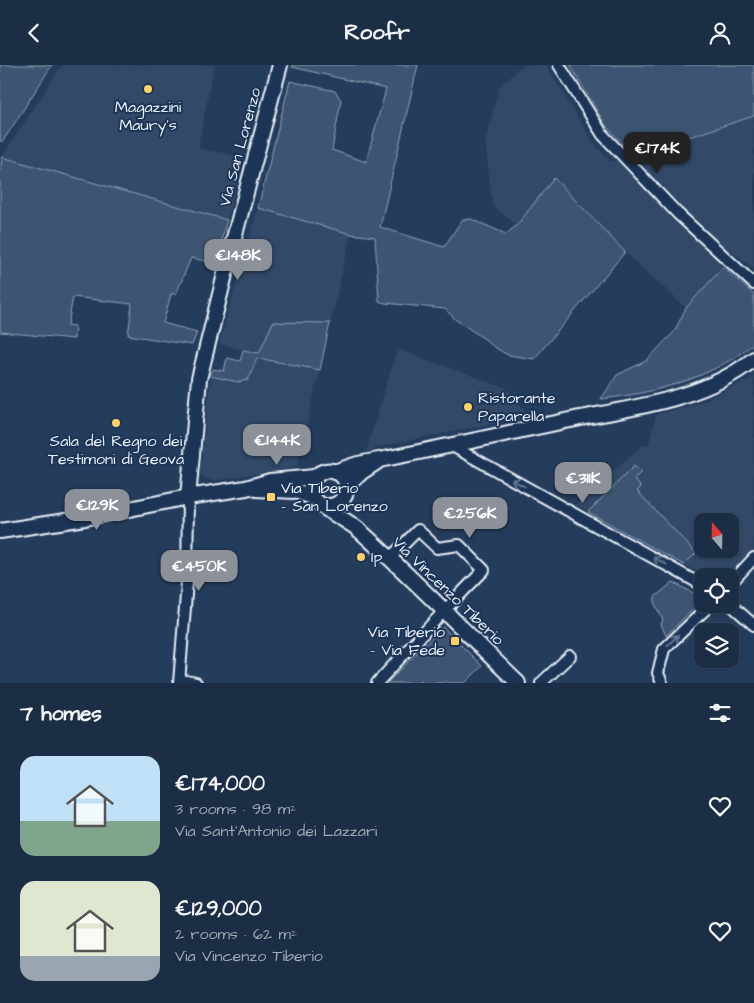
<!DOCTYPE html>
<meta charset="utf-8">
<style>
:root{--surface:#1c2e46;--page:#293a51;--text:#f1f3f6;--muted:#a0a8b3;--line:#3a4a5f;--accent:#8c9099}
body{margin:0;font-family:"Architects Daughter",sans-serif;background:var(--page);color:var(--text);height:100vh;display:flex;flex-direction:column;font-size:19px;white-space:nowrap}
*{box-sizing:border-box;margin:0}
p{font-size:16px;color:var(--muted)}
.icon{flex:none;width:28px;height:28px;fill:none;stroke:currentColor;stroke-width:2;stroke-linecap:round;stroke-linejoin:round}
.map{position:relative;height:618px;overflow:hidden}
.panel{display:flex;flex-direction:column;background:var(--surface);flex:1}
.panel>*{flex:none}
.needle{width:32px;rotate:340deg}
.fabs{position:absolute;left:694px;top:448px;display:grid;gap:10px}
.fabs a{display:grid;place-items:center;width:45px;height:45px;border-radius:10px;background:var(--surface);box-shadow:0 1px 4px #0004,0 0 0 1px var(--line);font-size:25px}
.price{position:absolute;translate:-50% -42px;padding:0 11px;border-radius:10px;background:var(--accent);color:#fff;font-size:16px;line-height:32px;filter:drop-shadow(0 1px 2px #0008)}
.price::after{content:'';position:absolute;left:50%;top:30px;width:15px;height:11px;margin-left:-8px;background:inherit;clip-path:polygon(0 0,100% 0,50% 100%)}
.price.selected{background:#222;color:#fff}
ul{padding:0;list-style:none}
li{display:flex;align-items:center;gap:15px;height:125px;padding:0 20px}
li span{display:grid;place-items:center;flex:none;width:140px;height:100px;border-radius:15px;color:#555}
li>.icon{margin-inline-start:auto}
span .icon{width:60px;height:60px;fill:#fffc;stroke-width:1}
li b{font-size:21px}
h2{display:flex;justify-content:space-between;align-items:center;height:60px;padding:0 20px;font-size:21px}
header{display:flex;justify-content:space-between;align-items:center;height:65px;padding:0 20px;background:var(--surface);font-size:22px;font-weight:700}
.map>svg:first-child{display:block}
</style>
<header><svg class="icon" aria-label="back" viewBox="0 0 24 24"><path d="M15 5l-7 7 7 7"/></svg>Roofr<svg class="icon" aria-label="person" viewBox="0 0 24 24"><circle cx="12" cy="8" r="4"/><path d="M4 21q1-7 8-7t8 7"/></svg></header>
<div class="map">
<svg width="754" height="618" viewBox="0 0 754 618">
<rect width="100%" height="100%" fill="#253d5d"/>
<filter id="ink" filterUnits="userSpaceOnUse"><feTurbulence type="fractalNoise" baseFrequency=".02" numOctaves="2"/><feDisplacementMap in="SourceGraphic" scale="10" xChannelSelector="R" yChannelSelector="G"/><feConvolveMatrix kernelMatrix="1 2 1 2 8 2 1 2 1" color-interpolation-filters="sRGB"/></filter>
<g filter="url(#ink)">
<g fill="#334a68" fill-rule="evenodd">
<path d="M62 0H214L198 83 243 92 227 155 2 92Z"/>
<path d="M523 0H546L592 76 610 97 754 51V204L735 189 686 243 625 187 555 113 517 160 493 141 485 77 499 22Z"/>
<path d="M258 143 351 169 297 402 212 416 205 413 200 408 211 311 238 317 258 288 219 279Z"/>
<path d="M397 284 506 323 530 351 386 380 366 387Z"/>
<path d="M754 312V486L728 511H705L576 440 640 382 649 379 656 350 701 337ZM702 456H730V484H702Z"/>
</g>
<g fill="#3e5472" stroke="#93a2b5">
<path d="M0 0H52L3 76H0Z"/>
<path d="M293 0H418L380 162 444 182 462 155 471 154 506 169 517 160 554 113 625 187 534 294 508 290 494 282 486 275 456 255 445 244 385 238 379 236 375 172 351 169 258 143 290 16 335 26 341 35 332 85 366 97 386 24 292 2Z"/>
<path d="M570 0H754V51L633 90 606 61Z"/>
<path d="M2 92 227 155 215 198 191 193 176 229H171L163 258 197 267 192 280 128 270 132 239 73 232 68 260 75 261 74 274 0 267V114Z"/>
<path d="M723 202 754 230V278C711 314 655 328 601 334L617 310 646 296 674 267 686 243Z"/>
<path d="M273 257 330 258 320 305 257 293 248 315 238 317 211 311 213 304 224 306 227 293 240 296 243 285 259 288Z"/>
<path d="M634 401 641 407 634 414 641 422 637 426 696 488 684 500 588 447Z"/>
<path d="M673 517 702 533V535L666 571 661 559 663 555 655 539V532Z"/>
<path d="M443 562 482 601 465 618H448L445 616 443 618H424L421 615 418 618H387Z"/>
</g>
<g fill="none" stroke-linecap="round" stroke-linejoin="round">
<defs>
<g id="street">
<path d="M559 0 603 70 677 148 754 219"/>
<path d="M452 381 702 520"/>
<path d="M730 519 754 493"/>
<path d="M730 539 754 560"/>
<path d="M181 615 196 618"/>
<path d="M179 618 187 517 188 432"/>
<path d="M377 618 444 546 484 505 459 480 437 483 418 465 390 493"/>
<path d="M541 618 570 591"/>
<path d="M662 618 658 608 664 584 711 539"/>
</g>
<g id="secondary">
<path d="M334 407 358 399 379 395C441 383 503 369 565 356 629 343 702 336 754 294"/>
<path d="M346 422 362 407 377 397"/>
<path d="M256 424 295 426 312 432"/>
<path d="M188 432 199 314 233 177 280 0"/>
<path d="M323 441C348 445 356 412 333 406 318 403 305 419 313 432 318 442 349 456 359 465 414 514 465 567 518 618"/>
<path d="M0 466 85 453 188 432 246 423 270 416 315 412"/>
</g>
</defs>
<use href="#street" stroke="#e8f1f8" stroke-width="14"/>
<use href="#secondary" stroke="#e8f1f8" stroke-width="18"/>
<use href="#street" stroke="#1d3557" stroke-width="10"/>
<use href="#secondary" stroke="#1d3557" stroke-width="14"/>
</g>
<defs><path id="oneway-shaft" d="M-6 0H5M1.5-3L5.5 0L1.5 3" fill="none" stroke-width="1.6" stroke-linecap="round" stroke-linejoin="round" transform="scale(1.25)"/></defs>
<g stroke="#64778f">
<use href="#oneway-shaft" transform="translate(518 418) rotate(-151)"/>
<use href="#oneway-shaft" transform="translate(660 496) rotate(-151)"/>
<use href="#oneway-shaft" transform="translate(673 575) rotate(-44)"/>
</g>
</g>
<g fill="#ffd166" stroke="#1d3557" stroke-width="2">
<circle cx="148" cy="24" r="5"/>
<circle cx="468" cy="342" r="5"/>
<circle cx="116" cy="358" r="5"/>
<rect x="266" y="427" width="10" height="10" rx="2.5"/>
<circle cx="361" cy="492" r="5"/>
<rect x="450" y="571" width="10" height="10" rx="2.5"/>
</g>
<g text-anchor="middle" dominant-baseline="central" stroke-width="4" stroke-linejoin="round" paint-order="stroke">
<g font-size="16" fill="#e8f1f8" stroke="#1d3557" text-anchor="start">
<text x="148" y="42" text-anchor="middle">Magazzini<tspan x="148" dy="18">Maury's</tspan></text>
<text x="478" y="333">Ristorante<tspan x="478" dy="18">Paparella</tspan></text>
<text x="116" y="376" text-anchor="middle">Sala del Regno dei<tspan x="116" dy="18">Testimoni di Geova</tspan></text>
<text x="281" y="423">Via Tiberio<tspan x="281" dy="18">- San Lorenzo</tspan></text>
<text x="371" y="492">Ip</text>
<text x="445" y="567" text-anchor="end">Via Tiberio<tspan x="445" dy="18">- Via Fede</tspan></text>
</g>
<g font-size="16" fill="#e8f1f8" stroke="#1d3557">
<text transform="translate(240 82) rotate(-75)">Via San Lorenzo</text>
<text transform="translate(448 526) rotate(44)">Via Vincenzo Tiberio</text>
</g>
</g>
</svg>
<div class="fabs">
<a><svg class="needle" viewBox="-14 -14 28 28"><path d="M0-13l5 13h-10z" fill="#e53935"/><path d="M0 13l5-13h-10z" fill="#a0a8b3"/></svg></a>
<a><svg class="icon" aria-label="locate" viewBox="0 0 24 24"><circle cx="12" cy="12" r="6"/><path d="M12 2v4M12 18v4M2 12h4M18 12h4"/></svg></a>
<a><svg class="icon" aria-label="layers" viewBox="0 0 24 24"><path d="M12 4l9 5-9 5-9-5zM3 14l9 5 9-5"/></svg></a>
</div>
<b class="price selected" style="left:657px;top:109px">€174K</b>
<b class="price" style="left:238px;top:216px">€148K</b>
<b class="price" style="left:277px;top:401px">€144K</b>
<b class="price" style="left:583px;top:439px">€311K</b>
<b class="price" style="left:97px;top:466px">€129K</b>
<b class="price" style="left:470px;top:474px">€256K</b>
<b class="price" style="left:199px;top:527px">€450K</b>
</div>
<section class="panel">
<h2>7 homes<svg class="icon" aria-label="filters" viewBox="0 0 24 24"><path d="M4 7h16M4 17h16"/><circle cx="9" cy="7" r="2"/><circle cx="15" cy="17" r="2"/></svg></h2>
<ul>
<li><span style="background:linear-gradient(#bfe0f5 65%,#7fa58c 0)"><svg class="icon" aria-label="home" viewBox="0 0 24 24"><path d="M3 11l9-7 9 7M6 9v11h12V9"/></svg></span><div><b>€174,000</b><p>3 rooms · 98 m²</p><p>Via Sant'Antonio dei Lazzari</p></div><svg class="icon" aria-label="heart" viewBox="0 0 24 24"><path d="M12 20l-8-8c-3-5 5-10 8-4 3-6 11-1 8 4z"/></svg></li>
<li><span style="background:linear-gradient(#dfe7d0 75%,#9aa5b1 0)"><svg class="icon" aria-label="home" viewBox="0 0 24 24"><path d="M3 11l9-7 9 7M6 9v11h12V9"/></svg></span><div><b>€129,000</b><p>2 rooms · 62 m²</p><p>Via Vincenzo Tiberio</p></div><svg class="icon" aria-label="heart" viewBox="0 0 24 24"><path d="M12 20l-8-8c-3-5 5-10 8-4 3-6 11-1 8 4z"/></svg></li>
</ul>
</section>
